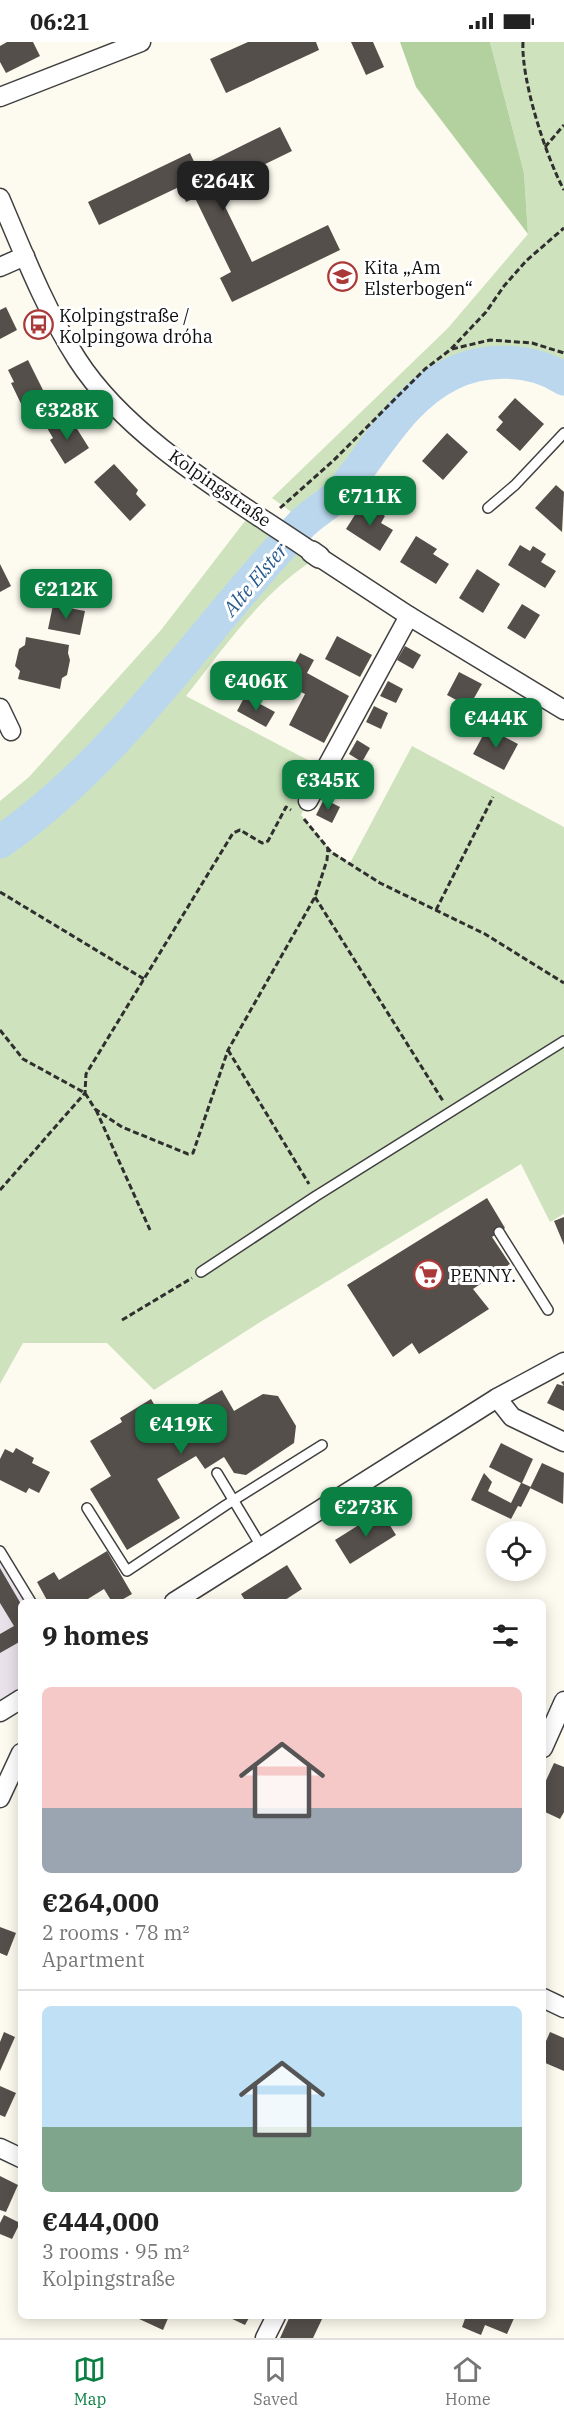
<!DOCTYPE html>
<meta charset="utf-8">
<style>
:root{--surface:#fff;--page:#f2f2f2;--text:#222;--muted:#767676;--line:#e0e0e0;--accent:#0b8043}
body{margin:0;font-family:"IBM Plex Serif",serif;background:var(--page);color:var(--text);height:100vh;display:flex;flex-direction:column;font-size:22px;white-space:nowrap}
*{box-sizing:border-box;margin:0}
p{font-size:20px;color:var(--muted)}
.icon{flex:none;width:33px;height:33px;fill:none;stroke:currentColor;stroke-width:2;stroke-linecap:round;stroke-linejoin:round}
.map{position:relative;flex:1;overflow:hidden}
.details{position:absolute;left:18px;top:1557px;width:528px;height:720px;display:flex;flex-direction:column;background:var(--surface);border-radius:9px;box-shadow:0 3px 15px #0003}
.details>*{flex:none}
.fabs{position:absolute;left:486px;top:1479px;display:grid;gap:12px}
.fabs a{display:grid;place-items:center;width:60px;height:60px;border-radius:50%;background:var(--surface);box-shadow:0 3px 15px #0003;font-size:30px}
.price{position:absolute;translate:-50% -51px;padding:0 14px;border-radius:12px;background:var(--accent);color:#fff;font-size:20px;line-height:39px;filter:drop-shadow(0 2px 3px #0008)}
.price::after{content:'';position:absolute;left:50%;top:36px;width:18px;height:14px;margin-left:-9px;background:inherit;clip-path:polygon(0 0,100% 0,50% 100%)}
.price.active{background:#222;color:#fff}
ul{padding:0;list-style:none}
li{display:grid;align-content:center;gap:12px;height:318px;padding:0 24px}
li+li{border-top:2px solid var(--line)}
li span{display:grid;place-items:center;height:186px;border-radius:9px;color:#555}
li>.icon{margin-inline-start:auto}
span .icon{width:108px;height:108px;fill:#fffc;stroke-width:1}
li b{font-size:26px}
h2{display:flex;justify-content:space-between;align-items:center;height:72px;padding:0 24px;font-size:26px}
.status{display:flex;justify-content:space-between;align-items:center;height:42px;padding:0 30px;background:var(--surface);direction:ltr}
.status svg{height:16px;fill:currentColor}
.menu{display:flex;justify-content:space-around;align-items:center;height:84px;border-top:2px solid var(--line);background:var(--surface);font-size:16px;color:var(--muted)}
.menu a{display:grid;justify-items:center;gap:3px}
.menu .active{color:var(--accent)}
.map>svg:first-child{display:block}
</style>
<div class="status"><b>06:21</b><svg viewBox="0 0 49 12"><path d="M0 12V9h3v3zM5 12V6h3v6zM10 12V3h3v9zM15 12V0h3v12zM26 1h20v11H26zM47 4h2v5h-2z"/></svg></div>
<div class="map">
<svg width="564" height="2296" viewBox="0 0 564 2296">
<rect width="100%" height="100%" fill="#fdfbef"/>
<path fill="#eae2eb" d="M0 1509 31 1560H21V1657L0 1670Z"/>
<g fill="#cee3bd">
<path d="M490 0H564V337C509 302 443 326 402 370 388 386 379 407 364 422 345 442 323 459 301 477L272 456 448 286 528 192 524 131Z"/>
<path d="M252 470 318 515C262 550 226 603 186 654L325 727 301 773 331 809 350 821 412 704 564 785V1172L550 1180 521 1122 257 1282 154 1348 107 1301H23L0 1342V759L29 735 161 588Z"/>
</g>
<path fill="#b2d19f" d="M400 0H490L524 131 528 192 416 45Z"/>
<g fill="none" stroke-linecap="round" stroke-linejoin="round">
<path stroke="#bad7ee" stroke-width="33" d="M0 800C120 717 200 590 299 485 311 471 329 463 341 450 376 409 401 356 451 332 485 315 532 316 564 337"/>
</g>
<g fill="#544f4b">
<path d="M7 0H33L40 14 6 31 0 20V4Z"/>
<path d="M248 0H316L319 8 226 51 210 17Z"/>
<path d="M351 0H373L384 25 366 33Z"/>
<path d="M280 85 292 109 216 146 252 220 328 183 340 208 232 260 220 236 231 230 195 156 186 160 179 145 99 183 88 160 190 111 197 126Z"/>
<path d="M6 265 17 288 0 297V268Z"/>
<path d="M28 318 49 360 26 372 11 341 14 340 8 328Z"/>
<path d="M515 356 544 382 520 409 496 388 503 380 498 375Z"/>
<path d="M61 377 67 387 74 382 89 406 65 422 50 398 53 396 47 386Z"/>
<path d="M447 391 468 410 443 438 422 419Z"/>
<path d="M114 422 138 448 136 452 146 463 130 479 94 440Z"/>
<path d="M556 443 564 450 562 490 535 466Z"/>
<path d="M363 460 385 474 381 481 393 488 380 509 346 487Z"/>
<path d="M416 494 437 507 433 512 449 522 436 542 400 520Z"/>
<path d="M520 503 530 509 533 504 546 512 541 520 556 529 545 546 508 523Z"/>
<path d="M0 522 11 544 0 550Z"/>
<path d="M477 527 500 542 483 571 459 556Z"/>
<path d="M522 562 540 573 525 597 507 586Z"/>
<path d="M53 563 85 569 80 593 48 587Z"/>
<path d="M337 594 372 613 360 635 325 617Z"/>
<path d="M26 595 69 603 68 611 70 618 67 633 62 636 60 647 18 637 20 629 15 624 19 607 25 603Z"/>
<path d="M405 604 421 613 413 627 397 618Z"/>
<path d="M300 611 314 618 307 631 349 654 324 701 289 683 305 652 287 643 285 646 282 645Z"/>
<path d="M249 620H273V632H269V639H255V636H252V632H249Z"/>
<path d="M459 630 482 642 469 665 447 653Z"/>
<path d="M388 639 403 647 396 661 380 654Z"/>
<path d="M245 654 275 670 266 685 237 669Z"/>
<path d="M374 664 388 671 381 687 366 680Z"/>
<path d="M487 686 518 702 504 728 473 712Z"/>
<path d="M357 698 370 706 362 720 349 712Z"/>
<path d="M343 724 358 731 351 745 336 738Z"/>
<path d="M324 757 340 765 332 781 316 773Z"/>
<path d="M487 1156 505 1186 492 1195 510 1222 473 1247 489 1267 419 1312 412 1301 393 1315 347 1243Z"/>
<path d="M564 1175V1203L554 1179Z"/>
<path d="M564 1339V1369L547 1361 557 1342 564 1344 561 1340Z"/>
<path d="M222 1348 234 1369 263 1352 278 1354 296 1384 294 1401 246 1433 234 1431 224 1415 205 1427 196 1414 157 1437 180 1476 127 1508 90 1447 111 1434 90 1399 122 1380 120 1376 151 1357 165 1381Z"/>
<path d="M501 1401 533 1417 522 1441 531 1445 521 1465 518 1464 511 1477 471 1458 484 1431 492 1440 488 1449 511 1461 521 1441 489 1425Z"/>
<path d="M16 1406 34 1416 32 1421 50 1430 39 1451 29 1446 26 1451 0 1438V1417L5 1407 13 1411Z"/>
<path d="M542 1421 564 1431 563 1462 530 1446Z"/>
<path d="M381 1469 396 1493 350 1522 335 1498Z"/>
<path d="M107 1509 132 1552 118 1560H112L104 1547 83 1560H48L37 1540 54 1530 59 1538Z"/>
<path d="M287 1523 302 1547 282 1560H246L241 1552Z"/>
<path d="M0 1526 21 1562V1599L0 1611V1592L14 1584 0 1561Z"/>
<path d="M554 1721 564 1725V1770L560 1777 543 1769V1745Z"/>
<path d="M0 1885 16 1891 7 1914 0 1911Z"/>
<path d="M4 1990 15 1995 0 2029V2000Z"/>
<path d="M550 1990 564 1996V2029L543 2020V2006Z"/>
<path d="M0 2044 16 2051 5 2075 0 2073Z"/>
<path d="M0 2134 18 2143 6 2170 0 2168Z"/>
<path d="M4 2173 20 2181 12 2197 0 2192V2181Z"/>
<path d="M138 2274H169L163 2288 137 2276Z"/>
<path d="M226 2274H250L245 2283Z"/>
<path d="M290 2274H321L323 2275 313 2296H280Z"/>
<path d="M466 2274H515L507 2292 485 2283 481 2293 462 2285Z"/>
</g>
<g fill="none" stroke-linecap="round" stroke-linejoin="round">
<defs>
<g id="service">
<path d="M488 466 515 443 564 391"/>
<path d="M499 1190 548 1268"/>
<path d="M201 1230 316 1154 564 999"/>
<path d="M217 1431 261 1504"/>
<path d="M87 1466 127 1529 226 1463 322 1403"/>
<path d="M0 1509 31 1560"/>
</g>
<g id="minor">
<path d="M0 55 141 0"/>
<path d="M0 156C23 210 45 267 77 317 129 398 233 456 312 510"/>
<path d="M0 225 25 214"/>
<path d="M319 515 409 574 564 668"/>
<path d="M0 666 11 689"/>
<path d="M308 759 409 574"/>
<path d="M497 1356 512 1375 564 1400"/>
<path d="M174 1560 497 1356 564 1320"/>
<path d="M0 1670 21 1657"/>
<path d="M543 1706 564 1659"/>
<path d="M0 1756 21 1711"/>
<path d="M543 1956 564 1966"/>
<path d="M0 2106 21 2116"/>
<path d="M265 2296 276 2274"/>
</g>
<path id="tertiary" d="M312 510 319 515"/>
</defs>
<use href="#service" stroke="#404040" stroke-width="12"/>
<use href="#minor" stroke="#404040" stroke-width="21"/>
<use href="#tertiary" stroke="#404040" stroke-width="24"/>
<g stroke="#2f2f2f" stroke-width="3" stroke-dasharray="6 3" stroke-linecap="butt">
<path d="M523 0C521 38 546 115 564 148"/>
<path d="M545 105 564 83"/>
<path d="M452 307 490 298 532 301 564 311"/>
<path d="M280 466 333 419 425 327 450 308 486 270 504 244 526 219 564 186"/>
<path d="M304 777 331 810 380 841 485 892 564 941"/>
<path d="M0 850 144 937"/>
<path d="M315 855 443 1059"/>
<path d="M436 868 493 755"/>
<path d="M0 988 23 1017 85 1051 95 1067 122 1085 188 1112 193 1111 228 1008 315 855 327 818 328 806"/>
<path d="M228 1008 309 1142"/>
<path d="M96 1068 150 1188"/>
<path d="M0 1148 85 1051 86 1032 233 791 240 788 262 801 268 799 286 765 291 768"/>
<path d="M122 1278 192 1236"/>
</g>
<use href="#service" stroke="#fff" stroke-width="9"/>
<use href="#minor" stroke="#fff" stroke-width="18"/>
<use href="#tertiary" stroke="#fff" stroke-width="21"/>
</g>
<defs>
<symbol id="school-ring" viewBox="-11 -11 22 22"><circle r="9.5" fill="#fff" stroke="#aa3938" stroke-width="1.5"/><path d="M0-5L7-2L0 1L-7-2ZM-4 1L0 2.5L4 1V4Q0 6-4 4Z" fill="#aa3938"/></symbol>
<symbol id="bus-ring" viewBox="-11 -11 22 22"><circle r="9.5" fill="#fff" stroke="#aa3938" stroke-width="1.5"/><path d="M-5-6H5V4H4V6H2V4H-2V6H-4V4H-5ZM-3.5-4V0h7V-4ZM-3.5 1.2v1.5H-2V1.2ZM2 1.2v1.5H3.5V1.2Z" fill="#aa3938"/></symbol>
<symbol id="supermarket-ring" viewBox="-11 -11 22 22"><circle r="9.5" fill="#fff" stroke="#aa3938" stroke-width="1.5"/><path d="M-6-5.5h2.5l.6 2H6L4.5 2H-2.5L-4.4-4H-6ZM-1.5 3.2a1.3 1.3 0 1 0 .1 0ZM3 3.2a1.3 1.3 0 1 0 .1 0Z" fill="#aa3938"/></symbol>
</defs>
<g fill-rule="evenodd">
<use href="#school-ring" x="326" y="218" width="33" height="33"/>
<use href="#bus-ring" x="22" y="266" width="33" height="33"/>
<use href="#supermarket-ring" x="412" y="1216" width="33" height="33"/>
</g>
<g text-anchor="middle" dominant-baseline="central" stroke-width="6" stroke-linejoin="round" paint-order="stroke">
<g font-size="18" fill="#0d0d0d" stroke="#fff" text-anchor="start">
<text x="364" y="225">Kita „Am<tspan x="364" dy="21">Elsterbogen“</tspan></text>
<text x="59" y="273">Kolpingstraße /<tspan x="59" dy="21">Kolpingowa dróha</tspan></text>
<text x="450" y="1233">PENNY.</text>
</g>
<g font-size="18" fill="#0d0d0d" stroke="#fff">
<text transform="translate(220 446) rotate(35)">Kolpingstraße</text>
</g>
<g font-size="20" font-style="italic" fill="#275b8e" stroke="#fff">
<text transform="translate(255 537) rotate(-50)">Alte Elster</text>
</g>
</g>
</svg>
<div class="fabs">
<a><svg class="icon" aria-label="locate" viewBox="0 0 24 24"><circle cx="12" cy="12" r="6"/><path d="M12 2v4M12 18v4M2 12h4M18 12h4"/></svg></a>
</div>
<b class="price active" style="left:223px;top:170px">€264K</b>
<b class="price" style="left:67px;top:399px">€328K</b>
<b class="price" style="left:370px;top:485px">€711K</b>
<b class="price" style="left:66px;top:578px">€212K</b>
<b class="price" style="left:256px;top:670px">€406K</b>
<b class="price" style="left:496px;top:707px">€444K</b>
<b class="price" style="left:328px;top:769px">€345K</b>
<b class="price" style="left:181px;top:1413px">€419K</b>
<b class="price" style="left:366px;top:1496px">€273K</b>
<section class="details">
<h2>9 homes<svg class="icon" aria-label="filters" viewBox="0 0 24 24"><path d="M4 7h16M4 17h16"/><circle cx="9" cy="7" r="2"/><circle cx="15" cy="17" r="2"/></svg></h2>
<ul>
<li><span style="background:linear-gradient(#f6c9c9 65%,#9aa5b1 0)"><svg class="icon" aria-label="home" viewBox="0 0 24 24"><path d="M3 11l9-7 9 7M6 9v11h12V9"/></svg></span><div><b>€264,000</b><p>2 rooms · 78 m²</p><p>Apartment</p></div></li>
<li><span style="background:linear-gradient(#bfe0f5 65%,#7fa58c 0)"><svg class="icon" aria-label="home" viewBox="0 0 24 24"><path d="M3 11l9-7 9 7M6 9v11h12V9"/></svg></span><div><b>€444,000</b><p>3 rooms · 95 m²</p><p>Kolpingstraße</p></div></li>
</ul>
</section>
</div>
<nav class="menu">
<a class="active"><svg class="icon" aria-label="map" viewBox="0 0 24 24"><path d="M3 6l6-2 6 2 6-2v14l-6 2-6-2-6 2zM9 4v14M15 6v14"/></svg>Map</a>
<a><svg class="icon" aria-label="saved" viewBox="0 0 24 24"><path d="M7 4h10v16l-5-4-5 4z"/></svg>Saved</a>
<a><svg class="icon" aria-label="home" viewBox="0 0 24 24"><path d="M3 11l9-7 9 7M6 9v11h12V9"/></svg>Home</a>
</nav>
